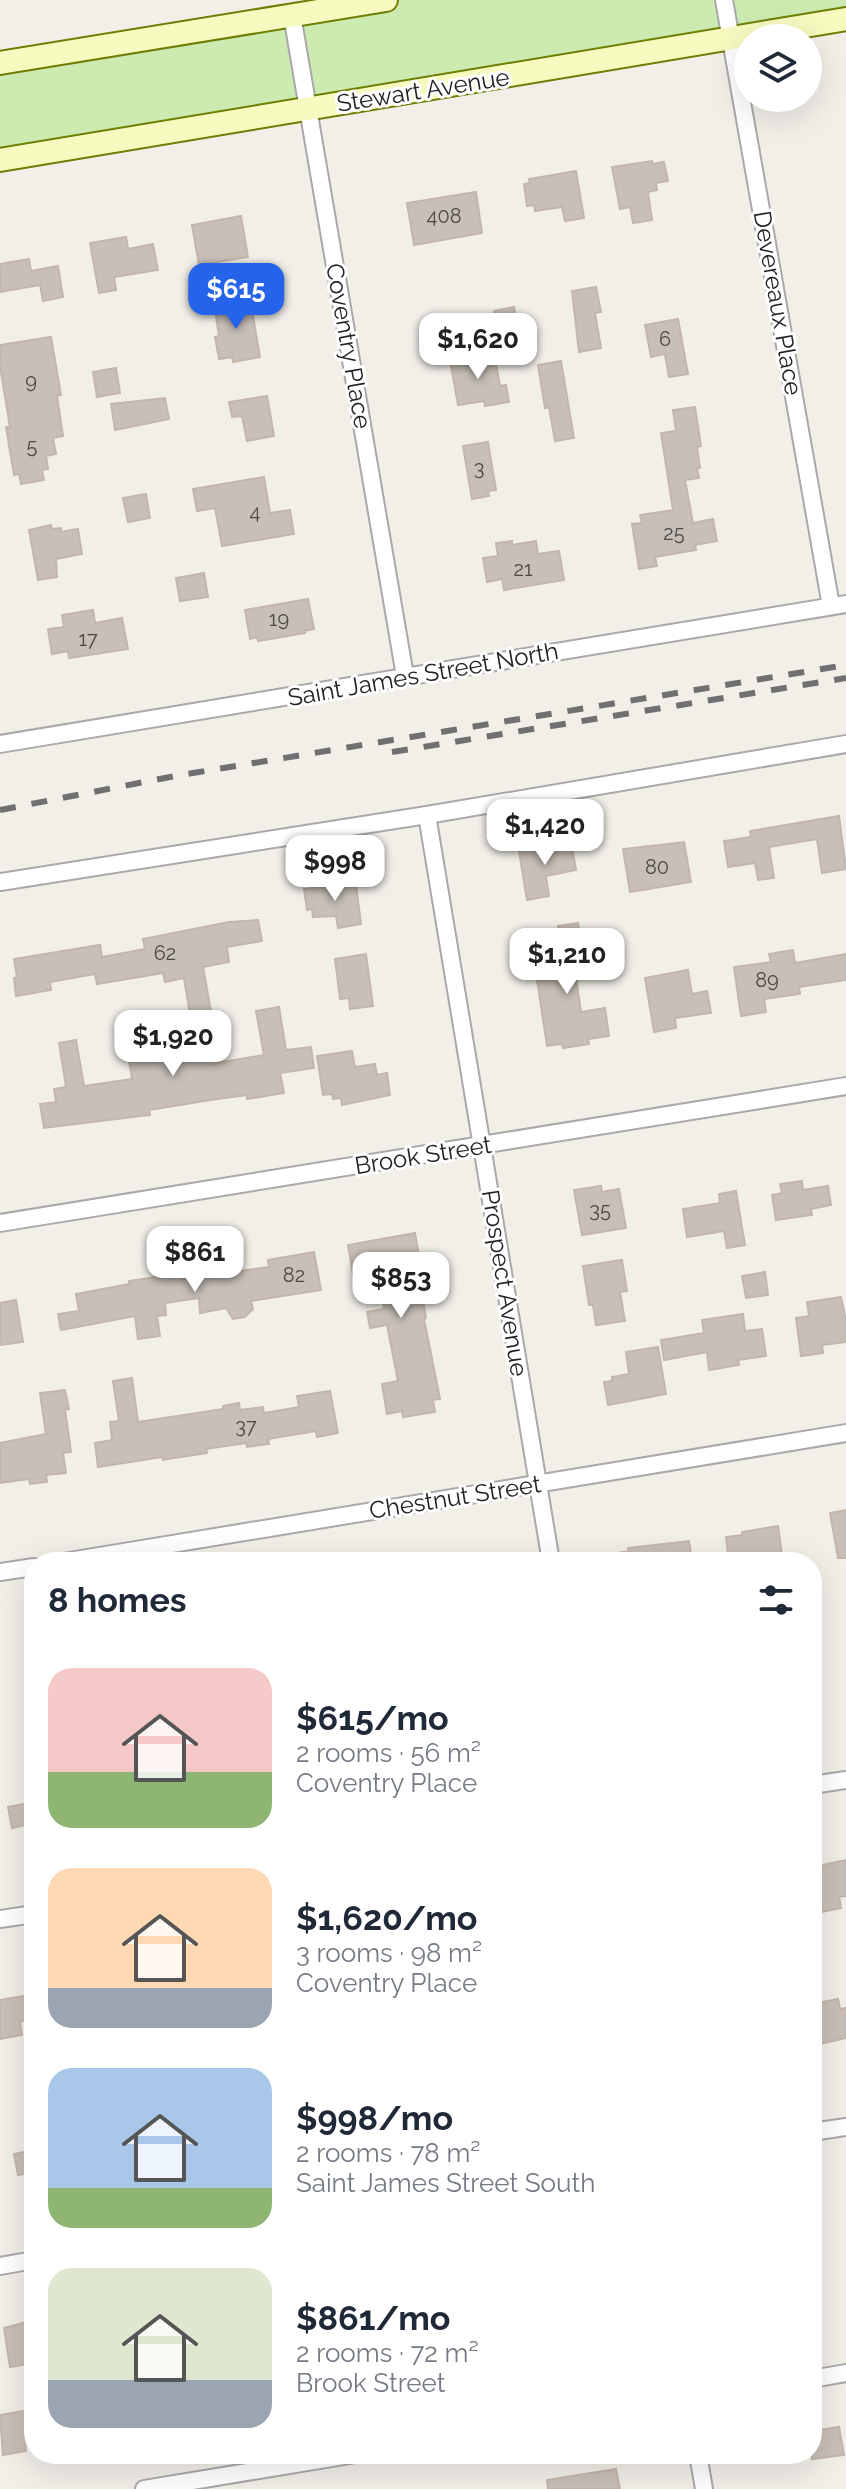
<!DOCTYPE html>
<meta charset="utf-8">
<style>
:root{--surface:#fff;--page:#f2f2f3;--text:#1f2937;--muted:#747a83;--accent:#2563eb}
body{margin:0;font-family:Raleway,sans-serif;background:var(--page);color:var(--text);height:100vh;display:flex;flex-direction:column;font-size:30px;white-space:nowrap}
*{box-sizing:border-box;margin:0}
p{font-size:26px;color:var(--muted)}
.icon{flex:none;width:44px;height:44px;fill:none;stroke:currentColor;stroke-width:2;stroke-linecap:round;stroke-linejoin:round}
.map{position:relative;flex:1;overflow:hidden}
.drawer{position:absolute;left:24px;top:1552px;width:798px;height:912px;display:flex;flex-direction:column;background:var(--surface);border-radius:32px;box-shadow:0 8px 32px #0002}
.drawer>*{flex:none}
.fabs{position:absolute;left:734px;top:24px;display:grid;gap:16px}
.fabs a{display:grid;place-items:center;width:88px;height:88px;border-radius:50%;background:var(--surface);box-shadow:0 8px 32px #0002;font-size:40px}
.price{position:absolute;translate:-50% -68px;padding:0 18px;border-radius:16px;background:#fff;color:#222;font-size:26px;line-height:52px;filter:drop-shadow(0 2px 4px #0008)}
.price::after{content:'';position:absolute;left:50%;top:48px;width:24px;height:18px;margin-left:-12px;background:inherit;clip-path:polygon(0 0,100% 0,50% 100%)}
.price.on{background:var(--accent);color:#fff}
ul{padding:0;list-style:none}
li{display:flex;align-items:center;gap:24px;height:200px;padding:0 24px}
li span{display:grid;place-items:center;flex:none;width:224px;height:160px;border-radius:24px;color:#555}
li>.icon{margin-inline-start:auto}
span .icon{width:96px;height:96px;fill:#fffc;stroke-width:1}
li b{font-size:34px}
h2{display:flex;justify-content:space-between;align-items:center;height:96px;padding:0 24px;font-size:34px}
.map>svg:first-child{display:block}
</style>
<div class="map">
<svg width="846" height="2489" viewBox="0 0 846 2489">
<rect width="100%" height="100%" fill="#f2efe9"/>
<path fill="#cdebb0" d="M386 0H846V27L0 166V63Z"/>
<g fill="#c7bfb8" stroke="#c4b6ab" stroke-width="2">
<path d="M652 161 653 164 664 162 668 181 656 183 657 190 648 192 652 220 633 223 630 207 620 209 612 167Z"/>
<path d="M576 171 584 218 565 221 562 207 535 211 534 205 527 206 524 184 530 183 529 179Z"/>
<path d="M476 192 482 233 414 245 407 203Z"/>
<path d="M241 216 248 257 199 265 192 225Z"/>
<path d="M126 237 128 249 153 244 158 270 114 277 116 290 99 293 90 243Z"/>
<path d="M29 259 31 271 58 266 63 297 43 301 40 285 0 292V264Z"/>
<path d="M596 287 601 312 595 313 601 348 579 352 572 291Z"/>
<path d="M250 298 260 357 233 362 232 357 219 359 215 337 219 336 214 304Z"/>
<path d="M514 307 518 330 498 333 494 311Z"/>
<path d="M678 319 688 374 669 377 665 354 651 357 645 325Z"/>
<path d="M51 337 61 395 57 396 63 436 53 438 56 454 46 456 48 469 42 470 44 480 21 484 19 474 14 475 6 427H10L0 366V345Z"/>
<path d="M494 353 500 386 506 385 509 402 485 406 484 401 458 405 450 360Z"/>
<path d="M561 361 574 438 555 441 549 407 545 408 538 365Z"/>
<path d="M116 368 120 393 97 397 93 372Z"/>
<path d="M267 396 274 436 247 441 242 416 232 417 229 402Z"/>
<path d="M165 398 169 419 115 430 111 404Z"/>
<path d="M695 407 701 446 697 447 700 468H697L699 478 685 480 693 523 713 519 717 541 695 545 696 550 655 557 657 566 639 569 632 524 642 523 640 515 673 510 661 433 676 431 673 410Z"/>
<path d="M488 442 496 490 488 491 489 496 472 499 463 446Z"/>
<path d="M264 477 270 513 290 510 294 534 222 546 215 508 197 511 193 489Z"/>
<path d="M146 494 150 518 128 522 123 498Z"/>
<path d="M51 525 52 529 61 528V532L78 529 82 554 56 559 57 577 38 580 29 530Z"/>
<path d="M512 541V545L536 541 538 554 559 551 564 580 504 590 502 579 487 582 483 558 498 556 496 543Z"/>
<path d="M204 573 208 597 180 601 176 578Z"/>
<path d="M308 599 314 629 304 631 305 633 258 641 257 637 250 639 245 610Z"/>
<path d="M93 610 95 623 122 618 128 649 69 658 68 651 52 654 48 629 64 627 62 615Z"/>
<path d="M839 816 846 869 822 873 817 839 769 847 774 878 758 880 755 863 728 867 724 841 751 837 750 831Z"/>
<path d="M571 842 576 870 546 876 549 896 527 900 519 851Z"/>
<path d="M684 842 691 882 630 892 623 849Z"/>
<path d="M347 883V886L356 885 361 924 338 928 336 916 313 917 312 909 307 910 304 889Z"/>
<path d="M258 920 262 941 227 947 229 962 203 967 211 1011 190 1015 184 978 165 982 163 973 97 984 95 974 50 982 51 990 16 996 14 978 17 977 14 959 100 945 102 957 145 949 143 939 229 922Z"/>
<path d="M578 923 581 940 576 941 581 977 576 978 581 1012 605 1008 609 1036 588 1039 589 1044 563 1048 562 1044 547 1046 536 973 542 972 539 953 562 949 558 926Z"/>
<path d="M793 950 795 963 846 954V980L799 987 800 994 764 999 766 1012 741 1016 734 967 771 962 769 954Z"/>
<path d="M366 954 373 1006 350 1009 349 998 340 999 335 959Z"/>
<path d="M688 970 692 994 707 991 711 1013 675 1018 676 1028 654 1032 645 978Z"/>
<path d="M279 1007 286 1050 311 1047 314 1068 280 1073 284 1093 247 1099V1095L217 1099 149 1110 150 1115 44 1128 40 1104 56 1102 54 1089 66 1087 59 1043 76 1040 84 1086 132 1079 124 1031 145 1027 150 1056 187 1050 188 1055 209 1052 211 1064 264 1055 256 1011Z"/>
<path d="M352 1051 355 1067 375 1064 377 1075 387 1073 390 1095 342 1105 341 1098 333 1099 332 1094 323 1095 317 1056Z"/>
<path d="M802 1181 803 1190 828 1186 831 1205 811 1209 812 1215 776 1220 772 1195 782 1193 780 1184Z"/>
<path d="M601 1186 602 1192 619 1189 626 1228 582 1235 574 1190Z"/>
<path d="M736 1191 745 1245 727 1248 724 1231 687 1237 683 1209 720 1203 719 1194Z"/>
<path d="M415 1233 421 1268H417L426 1318 424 1319 440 1399 433 1400 435 1412 403 1417 402 1411 387 1414 382 1384 398 1381 387 1325 370 1328 367 1312 384 1309 378 1275 354 1279 348 1245Z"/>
<path d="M314 1252 321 1290 251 1301 253 1309 245 1317 233 1319 226 1308 200 1313 199 1298 165 1303 166 1315 157 1316 160 1336 138 1339 135 1316 61 1330 58 1314 79 1311 76 1294 129 1284V1281L175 1274 176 1280 269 1267 268 1260Z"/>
<path d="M622 1260 627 1291 620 1292 625 1321 596 1325 593 1305H589L583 1266Z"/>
<path d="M765 1272 768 1295 746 1298 742 1276Z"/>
<path d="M841 1297 846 1321V1342L822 1345 823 1353 801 1356 796 1318 809 1316 807 1302Z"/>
<path d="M16 1300 23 1342 0 1345V1303Z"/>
<path d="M743 1314 745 1331 762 1329 766 1356 738 1360 739 1365 709 1370 707 1352 664 1360 661 1340 704 1333 702 1320Z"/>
<path d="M658 1347 666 1394 608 1405 604 1382 612 1381V1377L629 1374 626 1352Z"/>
<path d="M132 1378 138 1422 223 1409V1406L239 1403 240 1410 263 1407 264 1413 299 1407 297 1396 330 1391 338 1433 317 1437 316 1431 268 1439 269 1444 247 1447 246 1443 206 1449 207 1453 163 1460 162 1457 98 1467 95 1443 112 1440 110 1422 119 1421 113 1381Z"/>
<path d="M65 1390 69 1409 65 1410 71 1452 63 1453 66 1473 46 1475 47 1482 30 1484 29 1479 0 1483V1443L46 1434 40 1393Z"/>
<path d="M846 1510V1558H838L830 1513Z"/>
<path d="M778 1526 783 1562H738L737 1554 728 1555 726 1537 742 1535V1532Z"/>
<path d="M689 1541 692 1562H617V1553L629 1551 628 1548Z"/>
<path d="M34 1802V1823L12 1828 8 1807Z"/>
<path d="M846 1860V1896L839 1897 841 1908 812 1914V1867Z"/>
<path d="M24 1996 28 2020 20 2022 22 2035 0 2039V2000Z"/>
<path d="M838 1999 840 2009 846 2008V2038L820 2044 812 2004Z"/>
<path d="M34 2150V2172L18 2175 14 2154Z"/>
<path d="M34 2320V2363L10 2367 4 2328Z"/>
<path d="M34 2409V2444L25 2445 26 2451 3 2455 0 2415Z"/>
<path d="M839 2427 844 2455 812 2459V2431Z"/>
<path d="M616 2469 620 2489H548L547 2480Z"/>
</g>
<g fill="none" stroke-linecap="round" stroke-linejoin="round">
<defs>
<g id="street">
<path d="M724 0 831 606"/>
<path d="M292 15 405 676"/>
<path d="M0 744 846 604"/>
<path d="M427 815 551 1562"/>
<path d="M0 882 427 815 846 744"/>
<path d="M0 1223 846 1086"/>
<path d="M63 1562 846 1433"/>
<path d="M0 1572 34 1567"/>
<path d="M812 1785 846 1780"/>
<path d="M0 1919 34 1914"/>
<path d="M812 2132 846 2127"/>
<path d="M0 2266 34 2260"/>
<path d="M812 2379 846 2373"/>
<path d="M698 2454 704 2489"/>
<path d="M144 2489 356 2454"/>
</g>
<g id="secondary">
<path d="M0 63 386 0"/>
<path d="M0 160 846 19"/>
</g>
</defs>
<use href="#street" stroke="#a9a9a9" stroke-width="20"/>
<use href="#secondary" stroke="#707d05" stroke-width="26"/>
<use href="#street" stroke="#fff" stroke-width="16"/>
<use href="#secondary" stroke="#f7fabf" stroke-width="22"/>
<g stroke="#707070" stroke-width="6" stroke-dasharray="16 16" stroke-linecap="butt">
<path d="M392 752 846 678"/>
<path d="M0 810 175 776 846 665"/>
</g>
</g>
<g text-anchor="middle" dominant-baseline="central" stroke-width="6" stroke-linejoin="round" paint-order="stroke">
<g font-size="20" fill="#4b4948">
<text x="444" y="216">408</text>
<text x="665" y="339">6</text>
<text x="31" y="381">9</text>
<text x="32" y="446">5</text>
<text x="479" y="468">3</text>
<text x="255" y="512">4</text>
<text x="674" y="533">25</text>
<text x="523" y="569">21</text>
<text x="279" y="619">19</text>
<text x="88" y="639">17</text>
<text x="657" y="867">80</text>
<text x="165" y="953">62</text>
<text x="767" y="980">89</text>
<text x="600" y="1210">35</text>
<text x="294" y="1275">82</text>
<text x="246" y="1426">37</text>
</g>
<g font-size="24" fill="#222" stroke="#fff">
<text transform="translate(423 90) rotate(-9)">Stewart Avenue</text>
<text transform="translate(778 303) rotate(80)">Devereaux Place</text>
<text transform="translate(349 346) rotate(80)">Coventry Place</text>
<text transform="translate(423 674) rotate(-10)">Saint James Street North</text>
<text transform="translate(423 1155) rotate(-9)">Brook Street</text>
<text transform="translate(505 1283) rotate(81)">Prospect Avenue</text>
<text transform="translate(455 1497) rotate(-9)">Chestnut Street</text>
</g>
</g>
</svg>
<div class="fabs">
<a><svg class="icon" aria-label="layers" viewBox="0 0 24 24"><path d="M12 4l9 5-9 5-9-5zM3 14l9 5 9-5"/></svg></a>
</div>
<b class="price on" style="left:236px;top:331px">$615</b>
<b class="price" style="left:478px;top:381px">$1,620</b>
<b class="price" style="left:545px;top:867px">$1,420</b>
<b class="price" style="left:335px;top:903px">$998</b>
<b class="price" style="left:567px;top:996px">$1,210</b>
<b class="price" style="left:173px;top:1078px">$1,920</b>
<b class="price" style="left:195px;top:1294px">$861</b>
<b class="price" style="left:401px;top:1320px">$853</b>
<section class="drawer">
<h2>8 homes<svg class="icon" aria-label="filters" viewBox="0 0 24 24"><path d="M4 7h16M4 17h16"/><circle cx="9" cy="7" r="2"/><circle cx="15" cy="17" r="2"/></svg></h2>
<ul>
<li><span style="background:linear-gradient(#f6c9c9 65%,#8fb573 0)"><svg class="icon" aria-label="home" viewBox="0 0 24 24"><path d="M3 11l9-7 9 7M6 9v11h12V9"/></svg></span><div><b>$615/mo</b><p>2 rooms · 56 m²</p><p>Coventry Place</p></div></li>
<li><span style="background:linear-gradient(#ffd9b3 75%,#9aa5b1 0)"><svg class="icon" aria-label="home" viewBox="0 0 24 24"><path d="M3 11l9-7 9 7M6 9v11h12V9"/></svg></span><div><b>$1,620/mo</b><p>3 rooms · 98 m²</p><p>Coventry Place</p></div></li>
<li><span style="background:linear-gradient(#a9c7e8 75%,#8fb573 0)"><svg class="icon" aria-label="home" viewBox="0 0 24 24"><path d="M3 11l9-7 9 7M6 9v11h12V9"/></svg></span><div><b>$998/mo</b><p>2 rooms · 78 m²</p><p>Saint James Street South</p></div></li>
<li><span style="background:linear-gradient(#dfe7d0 70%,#9aa5b1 0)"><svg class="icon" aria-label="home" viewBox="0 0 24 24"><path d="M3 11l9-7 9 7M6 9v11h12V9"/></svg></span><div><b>$861/mo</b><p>2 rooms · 72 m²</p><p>Brook Street</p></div></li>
</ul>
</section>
</div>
